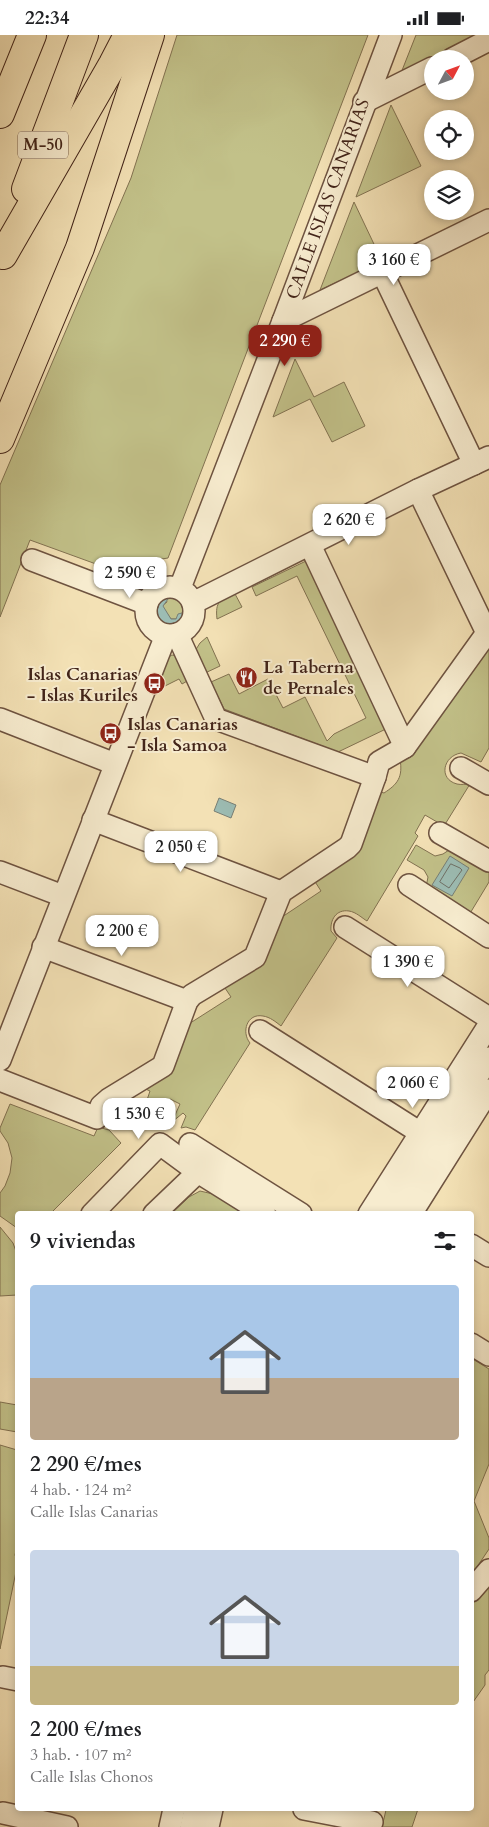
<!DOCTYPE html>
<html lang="es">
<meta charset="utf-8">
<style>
:root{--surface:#fff;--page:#f6f6f6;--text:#202124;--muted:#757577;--accent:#8f2418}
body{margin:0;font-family:Cardo,serif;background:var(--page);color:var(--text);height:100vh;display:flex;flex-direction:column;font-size:19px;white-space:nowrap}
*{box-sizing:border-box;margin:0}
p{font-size:16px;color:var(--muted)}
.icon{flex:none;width:28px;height:28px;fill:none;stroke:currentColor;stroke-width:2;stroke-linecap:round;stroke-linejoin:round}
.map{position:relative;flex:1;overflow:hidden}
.panel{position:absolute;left:15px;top:1176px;width:459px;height:600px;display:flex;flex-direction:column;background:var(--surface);border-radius:5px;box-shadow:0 2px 8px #0003}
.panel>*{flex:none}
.needle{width:32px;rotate:49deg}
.buttons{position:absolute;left:424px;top:15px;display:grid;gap:10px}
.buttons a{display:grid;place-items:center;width:50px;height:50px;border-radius:50%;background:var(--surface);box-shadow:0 2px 8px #0003;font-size:25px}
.price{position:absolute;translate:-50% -42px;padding:0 11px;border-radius:10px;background:#fff;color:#222;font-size:16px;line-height:32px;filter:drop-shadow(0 1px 2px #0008)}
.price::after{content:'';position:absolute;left:50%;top:30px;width:15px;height:11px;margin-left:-8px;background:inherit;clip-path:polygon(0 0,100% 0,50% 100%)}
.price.active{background:var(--accent);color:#fff}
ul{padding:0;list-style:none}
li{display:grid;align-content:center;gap:10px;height:265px;padding:0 15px}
li span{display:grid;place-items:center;height:155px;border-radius:5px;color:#555}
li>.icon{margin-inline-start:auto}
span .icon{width:90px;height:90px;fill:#fffc;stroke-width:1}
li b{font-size:21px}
h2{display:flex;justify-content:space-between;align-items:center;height:60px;padding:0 15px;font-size:21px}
.status{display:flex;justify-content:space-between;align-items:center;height:35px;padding:0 25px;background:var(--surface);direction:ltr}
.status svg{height:14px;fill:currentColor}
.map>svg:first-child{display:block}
</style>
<div class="status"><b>22:34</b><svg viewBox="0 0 49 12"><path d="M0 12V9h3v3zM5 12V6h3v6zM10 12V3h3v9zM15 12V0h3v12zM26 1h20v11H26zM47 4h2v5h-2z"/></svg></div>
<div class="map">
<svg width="489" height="1792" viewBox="0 0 489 1792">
<rect width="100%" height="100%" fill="#f3e1b5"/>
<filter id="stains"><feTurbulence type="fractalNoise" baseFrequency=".004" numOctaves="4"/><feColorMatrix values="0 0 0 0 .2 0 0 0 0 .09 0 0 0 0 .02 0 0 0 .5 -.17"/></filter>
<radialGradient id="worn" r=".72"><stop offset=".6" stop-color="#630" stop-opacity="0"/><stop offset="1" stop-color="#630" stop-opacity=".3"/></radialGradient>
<g fill="#c2c189" stroke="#827251">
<path d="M177 0H368L168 523C152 525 141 531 129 541L30 505 0 582V450L131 143Z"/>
<path d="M416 0H486L438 24H432L399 43Z"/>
<path d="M391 70 421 131 356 162Z"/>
<path d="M354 167 382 226 320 255Z"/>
<path d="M295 324 314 362 344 347 365 391 332 407 310 364 273 382Z"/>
<path d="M306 526 388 693 338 717 224 674 211 647 229 639 239 659 268 644 283 673 305 662 327 706 334 699 366 683 297 541 256 561 252 552Z"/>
<path d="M234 557 242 572 217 584C215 566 220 566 234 557Z"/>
<path d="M166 559C179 558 190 565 189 578L188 575 176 584H171L162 571 167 567 165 561 161 563Z"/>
<path d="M207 602 220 631 203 639 195 616 200 608Z"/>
<path d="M489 607V713L481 727 461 718C443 721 438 744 457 749 461 750 466 749 470 749L444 791 425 780 415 798 418 801 367 886C362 883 356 877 349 876 336 874 330 885 331 896L337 903 281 991C276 987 270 982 263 981 247 978 241 997 250 1008L195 1095 186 1092 181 1093 186 1081 183 1078 172 1087 180 1069 170 1064 154 1079 144 1074 150 1056 141 1052 184 992 231 962 223 950 279 884 321 856 312 842 347 819 374 755 384 758C398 749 403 742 400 724Z"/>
<path d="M172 620 177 621 189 645 182 649 179 644 159 654 154 649 168 622Z"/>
<path d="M416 810 435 821 443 819 449 815 489 837V847L469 880 426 852 428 842 424 835 407 825Z"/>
<path d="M10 1069 94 1101 98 1092 109 1095 121 1108 50 1179H18L17 1193 0 1181V1158L5 1151 10 1138 12 1123 8 1108 0 1096V1093Z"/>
<path d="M200 1156 213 1159 244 1179H171L189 1162Z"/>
<path d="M0 1192 13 1208 17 1219V1260L0 1261Z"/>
<path d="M471 1323 489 1334V1429L474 1466 489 1503V1514L471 1541Z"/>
<path d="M0 1367 17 1370V1397L0 1394Z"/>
<path d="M0 1410 17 1415 18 1507 15 1520 18 1527 0 1614Z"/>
<path d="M489 1547V1635L485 1640V1650L471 1670V1566Z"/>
<path d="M383 1774H418L412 1792H382L386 1775Z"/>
</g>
<g fill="#9cbcb3" stroke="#787f75">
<path d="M164 561 168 564 163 571 171 584H176L178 579 182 578 186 573 188 575C190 582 184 587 179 592 174 592 166 593 162 591 148 586 154 566 164 561Z"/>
<path d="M219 763 236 770 231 783 214 776Z"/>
<path d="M450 821 469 833 452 861 432 850Z"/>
</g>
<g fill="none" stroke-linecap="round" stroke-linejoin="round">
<path stroke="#6f7066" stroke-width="1" d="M451 829 460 833 462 835 449 853 440 847Z"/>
<defs>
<g id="minor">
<path d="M452 24 489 5"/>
<path d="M364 67 432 33"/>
<path d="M382 237 474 429"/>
<path d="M283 286 489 185"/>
<path d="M418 455 487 598"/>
<path d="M310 510 405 712"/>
<path d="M32 525 147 569"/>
<circle cx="170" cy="576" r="24"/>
<path d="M180 553 283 286 391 0"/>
<path d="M193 568 418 455 489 422"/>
<path d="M177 599 216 684 375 742"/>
<path d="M0 684 115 729"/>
<path d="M461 733 489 749"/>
<path d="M93 785 281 857"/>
<path d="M440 798 489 826"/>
<path d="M0 837 63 861"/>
<path d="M409 850 489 902"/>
<path d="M345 892 489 983"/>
<path d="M43 912 187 966"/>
<path d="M260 996 419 1097"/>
<path d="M0 1025 166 600"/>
<path d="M0 1045 97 1083 101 1071 109 1064 163 1031 187 966 192 960 255 922 281 857 347 813 351 809 375 742 379 727 405 712 489 595"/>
<path d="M190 1109 301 1179"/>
<path d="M92 1179 160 1109 198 1137 265 1179"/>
<path d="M154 1179 198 1137"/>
<path d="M369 1179 489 990"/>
<path d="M389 1179 489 1023"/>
<path d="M411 1179 489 1055"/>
<path d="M471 1210 489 1221"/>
<path d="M471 1309 489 1320"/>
<path d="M471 1556 489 1535"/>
<path d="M3 1642 18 1645"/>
<path d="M304 1774 372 1787"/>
<path d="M3 1778 67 1792"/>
<path d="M170 1792 174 1774"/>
<path d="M191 1792 195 1774"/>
<path d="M208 1792 212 1774"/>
</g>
<g id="highway">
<path d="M0 79 32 0"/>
<path d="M26 154 84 0"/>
<path d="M3 220 113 29 128 0"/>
<path d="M0 404 80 213 150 0"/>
</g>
</defs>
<use href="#minor" stroke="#6e5340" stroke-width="24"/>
<use href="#highway" stroke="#422419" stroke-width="30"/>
<use href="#minor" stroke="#f7eccf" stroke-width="21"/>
<use href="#highway" stroke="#f3e1b5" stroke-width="28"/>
</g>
<defs>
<symbol id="restaurant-disc" viewBox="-11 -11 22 22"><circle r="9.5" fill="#8f2418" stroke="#f7eccf"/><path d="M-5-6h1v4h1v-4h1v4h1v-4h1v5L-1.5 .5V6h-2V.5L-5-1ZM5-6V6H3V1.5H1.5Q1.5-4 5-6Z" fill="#fff"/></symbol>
<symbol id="bus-disc" viewBox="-11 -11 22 22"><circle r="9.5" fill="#8f2418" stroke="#f7eccf"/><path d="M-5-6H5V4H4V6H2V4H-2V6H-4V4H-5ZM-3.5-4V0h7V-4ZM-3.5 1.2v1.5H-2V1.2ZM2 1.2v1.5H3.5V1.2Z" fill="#fff"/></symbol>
</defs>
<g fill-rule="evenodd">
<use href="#restaurant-disc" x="234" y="630" width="25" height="25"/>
<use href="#bus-disc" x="142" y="636" width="25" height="25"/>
<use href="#bus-disc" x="98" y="686" width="25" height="25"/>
</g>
<g text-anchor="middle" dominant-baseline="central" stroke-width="4" stroke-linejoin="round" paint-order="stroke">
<rect fill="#f7eccf" stroke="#786050" stroke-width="1" x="18" y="96.5" width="50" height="27" rx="4"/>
<g font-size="16" font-weight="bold" fill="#422419">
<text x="43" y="110">M-50</text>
</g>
<g font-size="18" fill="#422419" stroke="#f7eccf">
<text transform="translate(328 164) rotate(-70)">CALLE ISLAS CANARIAS</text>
</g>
<g font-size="18" font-weight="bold" fill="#422419" stroke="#f7eccf" text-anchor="start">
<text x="263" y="632">La Taberna<tspan x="263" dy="21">de Pernales</tspan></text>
<text x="138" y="639" text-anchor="end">Islas Canarias<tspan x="138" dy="21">- Islas Kuriles</tspan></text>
<text x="127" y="689">Islas Canarias<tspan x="127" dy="21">- Isla Samoa</tspan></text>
</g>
</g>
<rect width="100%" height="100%" filter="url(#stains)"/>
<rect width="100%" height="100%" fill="url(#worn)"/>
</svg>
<div class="buttons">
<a><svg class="needle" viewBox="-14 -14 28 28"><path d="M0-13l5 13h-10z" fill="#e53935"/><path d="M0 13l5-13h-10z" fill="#757577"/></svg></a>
<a><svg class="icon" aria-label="locate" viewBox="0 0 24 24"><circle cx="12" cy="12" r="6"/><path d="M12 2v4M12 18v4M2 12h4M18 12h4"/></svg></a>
<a><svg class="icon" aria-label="layers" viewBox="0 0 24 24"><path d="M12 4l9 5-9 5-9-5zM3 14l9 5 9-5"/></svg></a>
</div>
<b class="price" style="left:394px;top:251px">3 160 €</b>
<b class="price active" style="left:285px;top:332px">2 290 €</b>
<b class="price" style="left:349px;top:511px">2 620 €</b>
<b class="price" style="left:130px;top:564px">2 590 €</b>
<b class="price" style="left:181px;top:838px">2 050 €</b>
<b class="price" style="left:122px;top:922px">2 200 €</b>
<b class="price" style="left:408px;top:953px">1 390 €</b>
<b class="price" style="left:413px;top:1074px">2 060 €</b>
<b class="price" style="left:139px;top:1105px">1 530 €</b>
<section class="panel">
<h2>9 viviendas<svg class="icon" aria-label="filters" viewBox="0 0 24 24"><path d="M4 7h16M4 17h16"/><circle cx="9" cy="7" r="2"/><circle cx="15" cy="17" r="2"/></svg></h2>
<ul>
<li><span style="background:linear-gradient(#a9c7e8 60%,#b9a48a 0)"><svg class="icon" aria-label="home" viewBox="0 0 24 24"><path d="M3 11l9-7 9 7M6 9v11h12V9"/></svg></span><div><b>2 290 €/mes</b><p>4 hab. · 124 m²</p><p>Calle Islas Canarias</p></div></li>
<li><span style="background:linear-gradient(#c9d6e8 75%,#c2b280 0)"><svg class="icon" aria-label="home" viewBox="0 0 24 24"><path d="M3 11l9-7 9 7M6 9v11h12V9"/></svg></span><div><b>2 200 €/mes</b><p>3 hab. · 107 m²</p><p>Calle Islas Chonos</p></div></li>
</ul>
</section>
</div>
